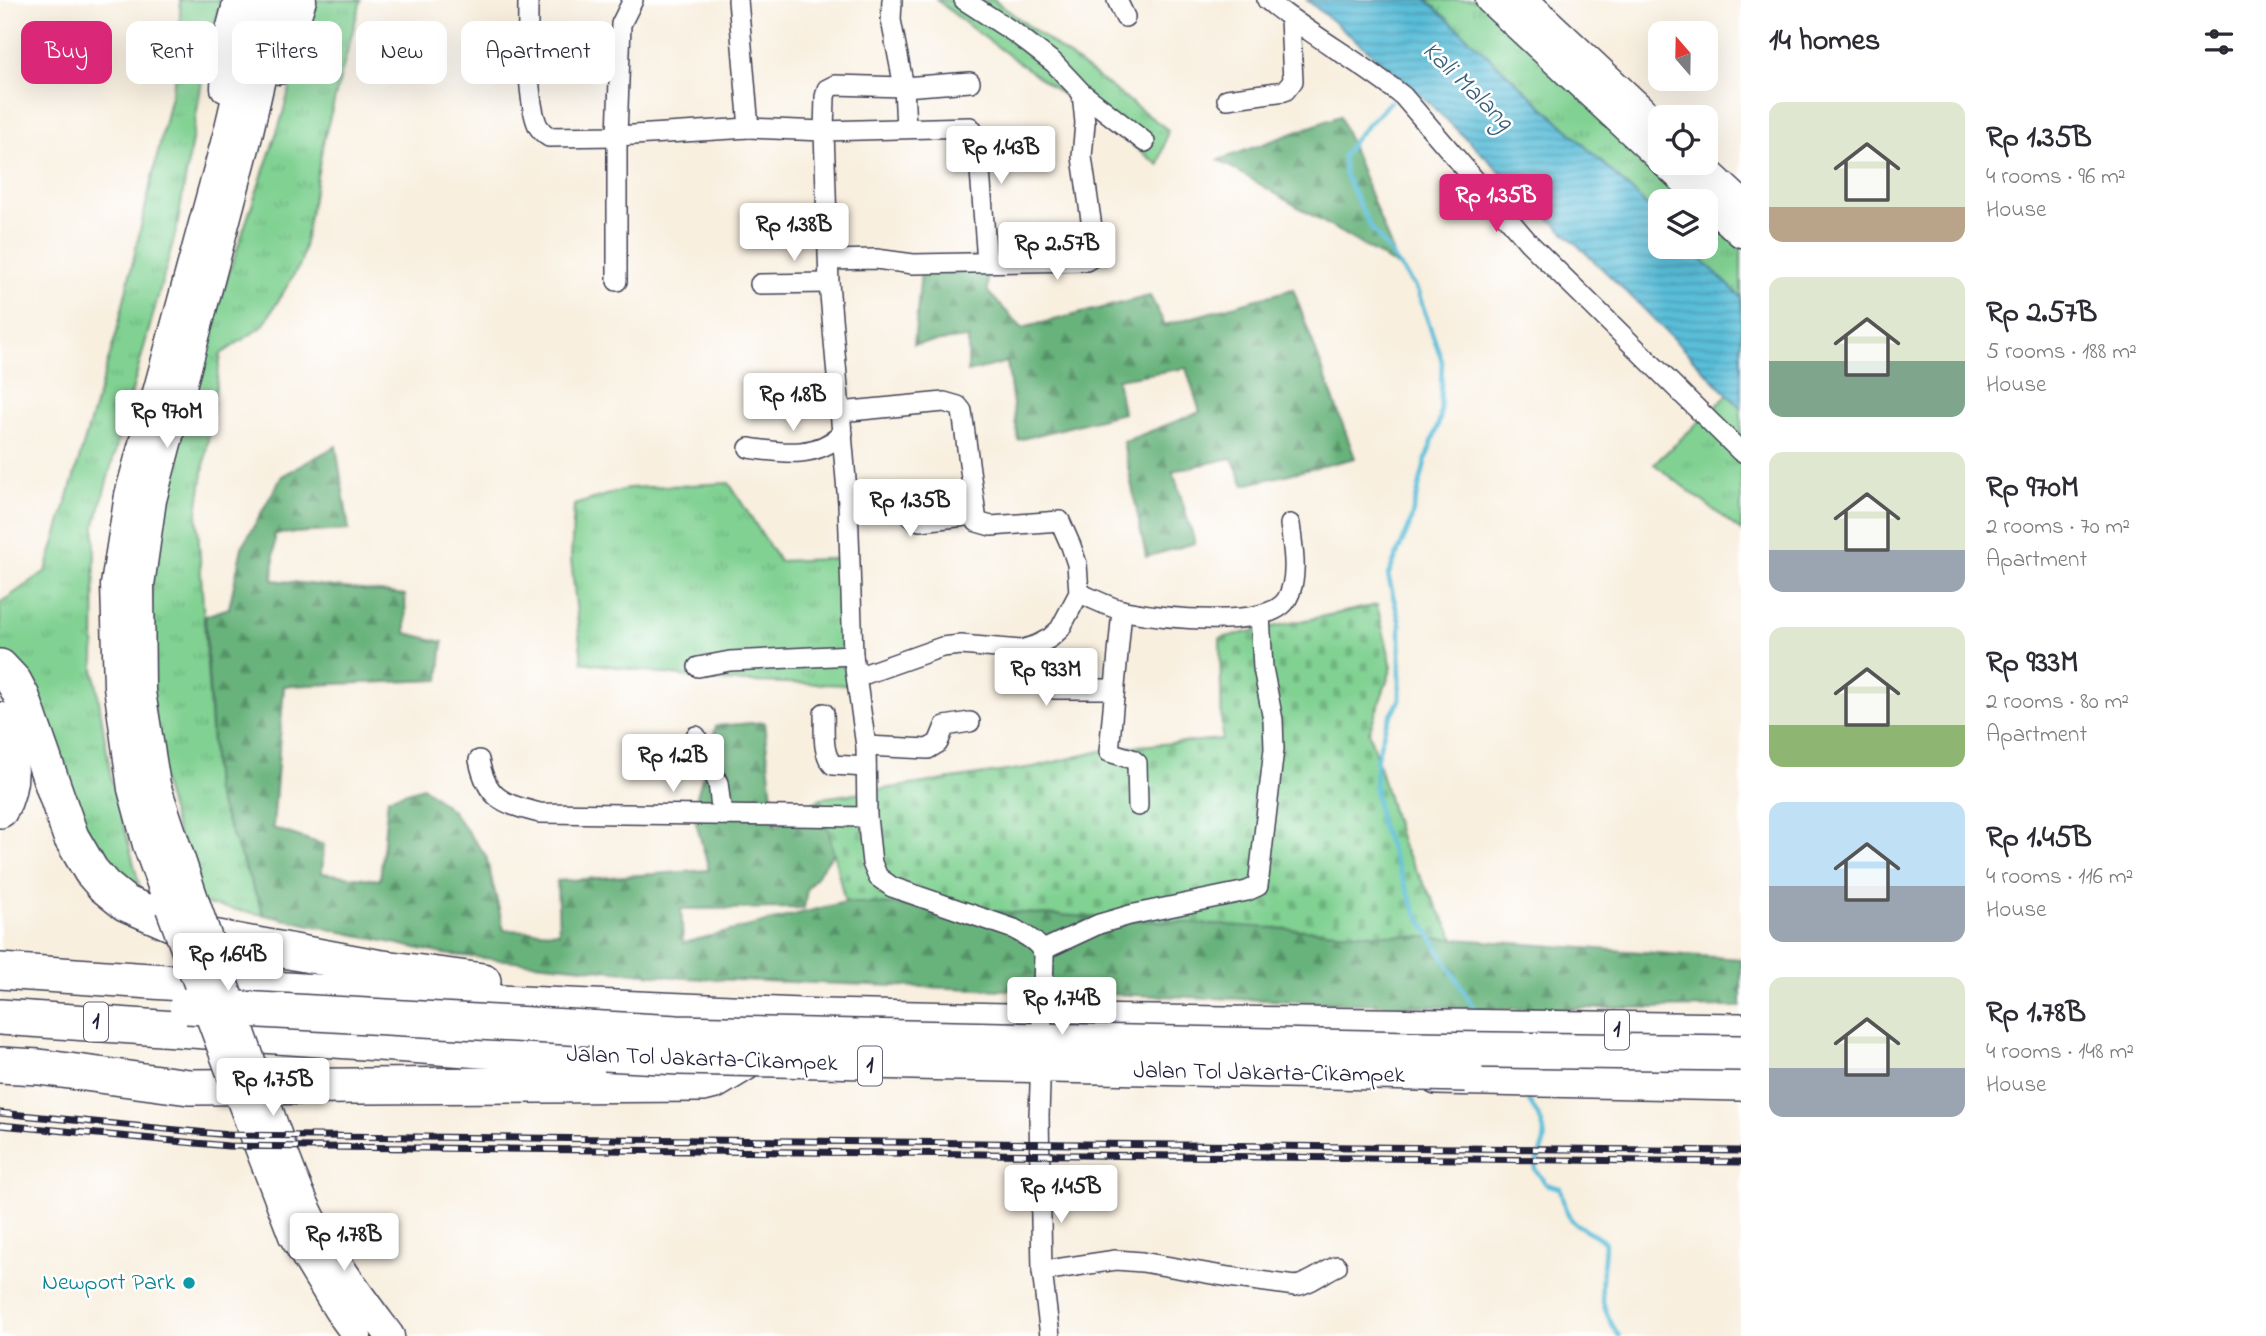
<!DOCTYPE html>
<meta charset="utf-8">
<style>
:root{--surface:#fff;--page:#f2f2f3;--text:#2b2b33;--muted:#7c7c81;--accent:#db2777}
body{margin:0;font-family:"Indie Flower",sans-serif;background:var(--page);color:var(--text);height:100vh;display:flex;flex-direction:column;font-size:26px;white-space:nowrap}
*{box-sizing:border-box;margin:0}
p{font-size:23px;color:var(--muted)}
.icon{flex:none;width:38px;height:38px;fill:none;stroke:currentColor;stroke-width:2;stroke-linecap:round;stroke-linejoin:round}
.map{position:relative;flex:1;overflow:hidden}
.panel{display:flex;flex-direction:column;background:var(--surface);width:525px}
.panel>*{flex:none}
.top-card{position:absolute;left:21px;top:21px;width:665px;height:63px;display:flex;gap:14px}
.needle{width:46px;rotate:340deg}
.tools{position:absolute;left:1648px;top:21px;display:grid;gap:14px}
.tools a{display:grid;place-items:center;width:70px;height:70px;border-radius:14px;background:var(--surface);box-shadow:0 7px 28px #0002;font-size:35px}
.price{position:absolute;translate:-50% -60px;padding:0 16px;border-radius:7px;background:#fff;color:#222;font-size:23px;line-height:46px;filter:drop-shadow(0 2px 4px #0008)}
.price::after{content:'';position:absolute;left:50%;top:42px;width:21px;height:16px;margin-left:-10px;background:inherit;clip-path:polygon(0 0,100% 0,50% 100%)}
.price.on{background:var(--accent);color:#fff}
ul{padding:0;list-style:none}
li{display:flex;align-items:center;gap:21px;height:175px;padding:0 28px}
li span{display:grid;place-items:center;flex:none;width:196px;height:140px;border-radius:14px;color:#555}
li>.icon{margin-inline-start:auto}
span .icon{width:84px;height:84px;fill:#fffc;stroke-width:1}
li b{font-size:30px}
h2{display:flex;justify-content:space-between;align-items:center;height:84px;padding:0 28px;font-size:30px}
.tag{padding:0 24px;border-radius:14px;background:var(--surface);box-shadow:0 7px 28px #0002;font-size:24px;line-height:63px}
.tag.on{background:var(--accent);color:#fff}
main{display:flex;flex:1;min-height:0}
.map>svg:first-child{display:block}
</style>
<main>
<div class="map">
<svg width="1741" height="1336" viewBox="0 0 1741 1336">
<defs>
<pattern id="grass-tufts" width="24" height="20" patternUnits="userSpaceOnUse" patternTransform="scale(1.75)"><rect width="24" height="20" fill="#80d192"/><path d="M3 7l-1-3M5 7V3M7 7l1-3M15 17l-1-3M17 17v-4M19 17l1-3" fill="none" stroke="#6eb37f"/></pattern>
<pattern id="forest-firs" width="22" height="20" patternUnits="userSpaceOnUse" patternTransform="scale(1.75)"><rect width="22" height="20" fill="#68b37c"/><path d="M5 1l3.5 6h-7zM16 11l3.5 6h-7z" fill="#559167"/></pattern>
<pattern id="cemetery-stones" width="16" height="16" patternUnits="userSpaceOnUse" patternTransform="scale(1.75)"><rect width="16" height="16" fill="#80d192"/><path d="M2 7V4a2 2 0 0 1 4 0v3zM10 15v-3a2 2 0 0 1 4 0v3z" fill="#6eb37f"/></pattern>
<pattern id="water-rules" width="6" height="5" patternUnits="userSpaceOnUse" patternTransform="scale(1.75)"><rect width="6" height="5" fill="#5abed9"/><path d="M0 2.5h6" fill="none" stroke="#4a9ab1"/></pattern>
</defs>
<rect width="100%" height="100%" fill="#fff"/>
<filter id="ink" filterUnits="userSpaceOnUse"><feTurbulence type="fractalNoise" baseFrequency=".0143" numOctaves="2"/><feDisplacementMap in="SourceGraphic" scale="14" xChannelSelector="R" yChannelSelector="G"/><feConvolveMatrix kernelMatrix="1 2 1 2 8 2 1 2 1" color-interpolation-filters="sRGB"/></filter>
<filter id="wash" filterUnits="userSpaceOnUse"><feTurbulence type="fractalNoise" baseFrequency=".00686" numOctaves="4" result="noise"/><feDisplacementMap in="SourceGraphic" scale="28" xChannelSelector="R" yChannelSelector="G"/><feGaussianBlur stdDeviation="1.57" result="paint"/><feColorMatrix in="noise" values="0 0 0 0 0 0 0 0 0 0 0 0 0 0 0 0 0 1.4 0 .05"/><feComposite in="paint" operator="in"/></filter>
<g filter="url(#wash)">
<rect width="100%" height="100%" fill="#f8efdf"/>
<g fill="url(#grass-tufts)" stroke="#517a66" stroke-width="2">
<path d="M180 0H221L207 51 177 228 95 525 94 669 111 777 147 914 90 876 0 665V603L46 571 117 331 180 56Z"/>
<path d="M313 0H361L324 139 301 263 263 326 221 354 197 512 215 792 264 915 198 903 160 773 147 647 156 532 204 346 282 117Z"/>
<path d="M937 0H994L1168 130 1159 165 969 26Z"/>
<path d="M1427 0H1524L1661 163 1741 203V298L1689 247H1706V201H1661V219L1567 129Z"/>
<path d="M1730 393 1741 405V531L1654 464Z"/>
<path d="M729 483 779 561 849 558 852 685 714 681 582 662 571 559 574 505 629 488Z"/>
</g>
<g fill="url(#forest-firs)" stroke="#456a5c" stroke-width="2">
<path d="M1340 116 1396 260 1399 267 1219 160Z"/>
<path d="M987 255 988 292 1022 328 1150 296 1165 325 1293 289 1355 458 1244 485 1232 458 1173 471 1195 543 1146 557 1123 442 1200 412 1186 368 1117 379 1123 413 1018 440 1007 362 968 372V338L914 344 922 262Z"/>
<path d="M336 446 349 530 275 534 273 580 405 595 406 633 443 642 439 680 284 686 273 828 324 845 322 873 380 880 388 798 423 787 452 811 486 856 504 930 559 932 557 881 709 870 693 811 716 726 764 722 775 826 821 798 834 852 807 889 804 908 681 909 683 943 845 902 1455 939 1741 959V1007L1503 1009 685 978 443 954 264 915 215 792 205 616 229 608 242 547 282 476Z"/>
</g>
<path fill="url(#cemetery-stones)" stroke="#517a66" stroke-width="2" d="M1377 605 1392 667 1369 732 1402 845 1455 939 845 902 821 798 1033 767 1114 748 1222 739 1220 638Z"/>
<path fill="url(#water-rules)" stroke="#3e708a" stroke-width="2" d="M1307 0H1427L1567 129 1661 219V247H1689L1741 297V408L1638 303 1410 85Z"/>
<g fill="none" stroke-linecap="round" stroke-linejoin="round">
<g stroke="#5abed9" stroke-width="4.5">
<path d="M1390 102 1358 135 1343 156 1345 175 1370 226 1417 290 1442 361 1440 419 1426 459 1409 527 1388 575 1400 624V700L1386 724 1377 757 1375 787 1380 823 1415 910 1478 1015"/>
<path d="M1529 1101C1536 1113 1547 1127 1544 1142 1542 1151 1537 1159 1535 1169L1546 1184 1560 1188C1563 1201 1565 1216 1576 1224 1586 1231 1597 1234 1605 1243 1603 1286 1593 1296 1619 1336"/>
</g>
</g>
</g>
<g filter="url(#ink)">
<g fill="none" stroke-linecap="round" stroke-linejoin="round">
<defs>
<g id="minor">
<path d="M528 0C528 30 526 100 538 126 541 131 544 134 549 137L617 136 749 128"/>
<path d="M738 0 749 128 824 131 829 283 848 503 853 655 866 746 867 817 872 863 878 877 892 887 1014 929C1026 936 1040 942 1044 956"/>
<path d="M892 0 891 20 904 87 906 128"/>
<path d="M1117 0 1125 17"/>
<path d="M1267 0C1310 35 1359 61 1403 96L1529 243 1741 452"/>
<path d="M970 82 904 87 835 85 827 89 825 97 824 131 970 127 975 134 978 144 987 262"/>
<path d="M1082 93 1145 142"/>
<path d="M1227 99 1285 91 1293 81 1290 19"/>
<path d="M829 260 876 259 913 264 1086 261 1096 255 1082 157 1085 123 1082 93 1054 63 1015 33 964 0"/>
<path d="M617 281V136L621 24 633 0"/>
<path d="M760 284 829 283"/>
<path d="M840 412 944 402 958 406 962 411 977 522 991 526 1060 521 1071 546 1077 564 1079 593 1060 629 1050 638 1037 645 1021 650 961 645 942 647 857 677"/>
<path d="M749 448C783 453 816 459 843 433"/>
<path d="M848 503H894L914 519 920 521 975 515"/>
<path d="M1079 593C1094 599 1110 608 1125 611 1157 617 1269 631 1287 599 1299 578 1293 548 1290 524"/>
<path d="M1122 610 1109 752 1132 759 1137 763 1138 806"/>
<path d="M1037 645 1046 684 1054 689H1113"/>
<path d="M698 667 730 661 853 655"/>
<path d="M824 713C825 730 821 752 833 765L866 767"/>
<path d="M696 736 718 783 722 815"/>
<path d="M866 746 928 749 938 743 945 726 970 722"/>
<path d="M479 760C487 800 503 803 539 813L867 817"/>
<path d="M1043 950 1099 924 1130 915 1247 891 1258 886 1274 749 1273 720 1263 668 1260 615"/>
<path d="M1039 1117 1042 1271 1050 1336"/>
<path d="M1042 1271 1116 1260 1142 1262 1229 1277 1295 1286C1310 1284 1323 1272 1337 1266"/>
</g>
<g id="secondary">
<path d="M1490 0 1661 159"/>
<path d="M1524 0 1661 128"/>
<path d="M279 70 302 0"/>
<path d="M225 88 227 42 238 0"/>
<path d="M1665 163 1741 233"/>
<path d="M1698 163 1741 203"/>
<path d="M194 899 156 785 141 692 140 585 152 500 247 140 279 0"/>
<path d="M170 908 147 845 132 789 118 686 115 585 129 495 228 132 259 0"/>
<path d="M262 1092C278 1135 294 1187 317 1228 337 1266 364 1301 390 1336"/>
<path d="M239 1095 293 1236 338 1310 357 1336"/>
</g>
<g id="motorway">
<path d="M0 667 14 682 22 697 71 837 91 871 104 886 125 903 196 934 376 967 483 981"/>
<path d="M0 720C11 748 16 782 0 810"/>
<path d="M0 971 453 1001 824 1017 1007 1021 1741 1031"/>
<path d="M0 1017 482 1050 635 1058"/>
<path d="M0 1065 39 1067 189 1087 703 1084 715 1081 745 1063"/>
<path d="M1437 1077 1741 1083"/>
</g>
</defs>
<use href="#minor" stroke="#424154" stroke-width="22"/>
<use href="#secondary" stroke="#424154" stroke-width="31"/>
<use href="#motorway" stroke="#424154" stroke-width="38"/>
<use href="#minor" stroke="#fff" stroke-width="19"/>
<use href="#secondary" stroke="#fff" stroke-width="28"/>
<use href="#motorway" stroke="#fff" stroke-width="35"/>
<defs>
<g id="rail">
<path d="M0 1113 229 1135 1741 1151"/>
<path d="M0 1125 228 1146 1741 1162"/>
</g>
</defs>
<use href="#rail" stroke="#22223b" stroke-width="7"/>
<use href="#rail" stroke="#fff" stroke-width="4.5" stroke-dasharray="13" stroke-linecap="butt"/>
<defs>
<path id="minor-bridge" d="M1039 1117 1044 956"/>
<g id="secondary-bridge">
<path d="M194 899 262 1092"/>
<path d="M170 908 239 1095"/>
</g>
<g id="motorway-bridge">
<path d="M187 1006 677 1033 1411 1049 1741 1053"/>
<path d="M605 1053 679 1057 1466 1074"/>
</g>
</defs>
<use href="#minor-bridge" stroke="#424154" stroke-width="22" stroke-linecap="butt"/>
<use href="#secondary-bridge" stroke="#424154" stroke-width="31" stroke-linecap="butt"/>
<use href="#motorway-bridge" stroke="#424154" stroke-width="38" stroke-linecap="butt"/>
<use href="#minor-bridge" stroke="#fff" stroke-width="19"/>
<use href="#secondary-bridge" stroke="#fff" stroke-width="28"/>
<use href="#motorway-bridge" stroke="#fff" stroke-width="35"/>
</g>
</g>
<circle fill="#0f9aa8" stroke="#fff" stroke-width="2.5" cx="189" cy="1283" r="7"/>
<g text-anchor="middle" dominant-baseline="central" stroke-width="5" stroke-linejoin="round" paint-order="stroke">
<g fill="#fff" stroke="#646476" stroke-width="2">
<rect x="84" y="1002.5" width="24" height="39" rx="5"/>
<rect x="1605" y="1010.5" width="24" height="39" rx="5"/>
<rect x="858" y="1046.5" width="24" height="39" rx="5"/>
</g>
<g font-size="23" font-weight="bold" fill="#22223b">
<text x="96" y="1022">1</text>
<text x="1617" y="1030">1</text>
<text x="870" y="1066">1</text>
</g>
<g font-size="24" fill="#22223b" stroke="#fff">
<text transform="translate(702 1060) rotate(2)">Jalan Tol Jakarta–Cikampek</text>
<text transform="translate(1269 1074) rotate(1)">Jalan Tol Jakarta–Cikampek</text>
</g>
<g font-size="24" fill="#0d838f" stroke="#fff" text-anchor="end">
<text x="175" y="1283">Newport Park</text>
</g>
<g font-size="26" font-style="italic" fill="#38607a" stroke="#fff">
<text transform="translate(1467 87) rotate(44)">Kali Malang</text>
</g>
</g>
</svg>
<div class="tools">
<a><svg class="needle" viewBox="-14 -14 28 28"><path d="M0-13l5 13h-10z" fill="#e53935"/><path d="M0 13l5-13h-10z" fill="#7c7c81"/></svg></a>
<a><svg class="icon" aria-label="locate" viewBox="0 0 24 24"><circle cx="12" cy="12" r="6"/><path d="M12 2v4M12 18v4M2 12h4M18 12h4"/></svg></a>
<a><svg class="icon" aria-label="layers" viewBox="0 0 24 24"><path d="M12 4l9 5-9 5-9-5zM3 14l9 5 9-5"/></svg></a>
</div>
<b class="price" style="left:1001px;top:186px">Rp 1.43B</b>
<b class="price on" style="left:1496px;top:234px">Rp 1.35B</b>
<b class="price" style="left:794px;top:263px">Rp 1.38B</b>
<b class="price" style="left:1057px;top:282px">Rp 2.57B</b>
<b class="price" style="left:793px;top:433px">Rp 1.8B</b>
<b class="price" style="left:167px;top:450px">Rp 970M</b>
<b class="price" style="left:910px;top:539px">Rp 1.35B</b>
<b class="price" style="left:1046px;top:708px">Rp 933M</b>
<b class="price" style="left:673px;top:794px">Rp 1.2B</b>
<b class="price" style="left:228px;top:993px">Rp 1.64B</b>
<b class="price" style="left:1062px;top:1037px">Rp 1.74B</b>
<b class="price" style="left:273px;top:1118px">Rp 1.75B</b>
<b class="price" style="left:1061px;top:1225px">Rp 1.45B</b>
<b class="price" style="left:344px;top:1273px">Rp 1.78B</b>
<div class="top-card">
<a class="tag on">Buy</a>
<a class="tag">Rent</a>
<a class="tag">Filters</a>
<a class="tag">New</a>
<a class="tag">Apartment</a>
</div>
</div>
<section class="panel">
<h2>14 homes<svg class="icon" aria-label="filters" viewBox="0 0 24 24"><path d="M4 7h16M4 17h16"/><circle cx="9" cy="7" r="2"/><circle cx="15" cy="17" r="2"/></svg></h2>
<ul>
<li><span style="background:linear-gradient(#dfe7d0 75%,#b9a48a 0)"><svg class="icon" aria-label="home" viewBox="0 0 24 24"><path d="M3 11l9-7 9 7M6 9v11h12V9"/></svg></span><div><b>Rp 1.35B</b><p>4 rooms · 96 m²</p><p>House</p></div></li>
<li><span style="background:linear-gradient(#dfe7d0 60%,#7fa58c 0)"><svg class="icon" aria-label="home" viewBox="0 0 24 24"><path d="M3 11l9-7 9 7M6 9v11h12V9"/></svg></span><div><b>Rp 2.57B</b><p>5 rooms · 188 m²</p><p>House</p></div></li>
<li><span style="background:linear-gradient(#dfe7d0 70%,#9aa5b1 0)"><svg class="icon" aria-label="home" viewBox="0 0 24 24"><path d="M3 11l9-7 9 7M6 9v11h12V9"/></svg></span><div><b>Rp 970M</b><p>2 rooms · 70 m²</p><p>Apartment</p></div></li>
<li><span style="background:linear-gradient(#dfe7d0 70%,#8fb573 0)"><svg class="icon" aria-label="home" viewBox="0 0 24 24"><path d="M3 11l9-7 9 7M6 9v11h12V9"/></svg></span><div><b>Rp 933M</b><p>2 rooms · 80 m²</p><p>Apartment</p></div></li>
<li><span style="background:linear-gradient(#bfe0f5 60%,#9aa5b1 0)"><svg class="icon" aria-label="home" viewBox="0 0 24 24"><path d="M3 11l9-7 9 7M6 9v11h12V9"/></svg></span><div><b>Rp 1.45B</b><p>4 rooms · 116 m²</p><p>House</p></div></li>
<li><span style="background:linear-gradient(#dfe7d0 65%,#9aa5b1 0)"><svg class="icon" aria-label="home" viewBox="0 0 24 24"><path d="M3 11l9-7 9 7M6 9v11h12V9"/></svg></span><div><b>Rp 1.78B</b><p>4 rooms · 148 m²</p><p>House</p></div></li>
</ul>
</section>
</main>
